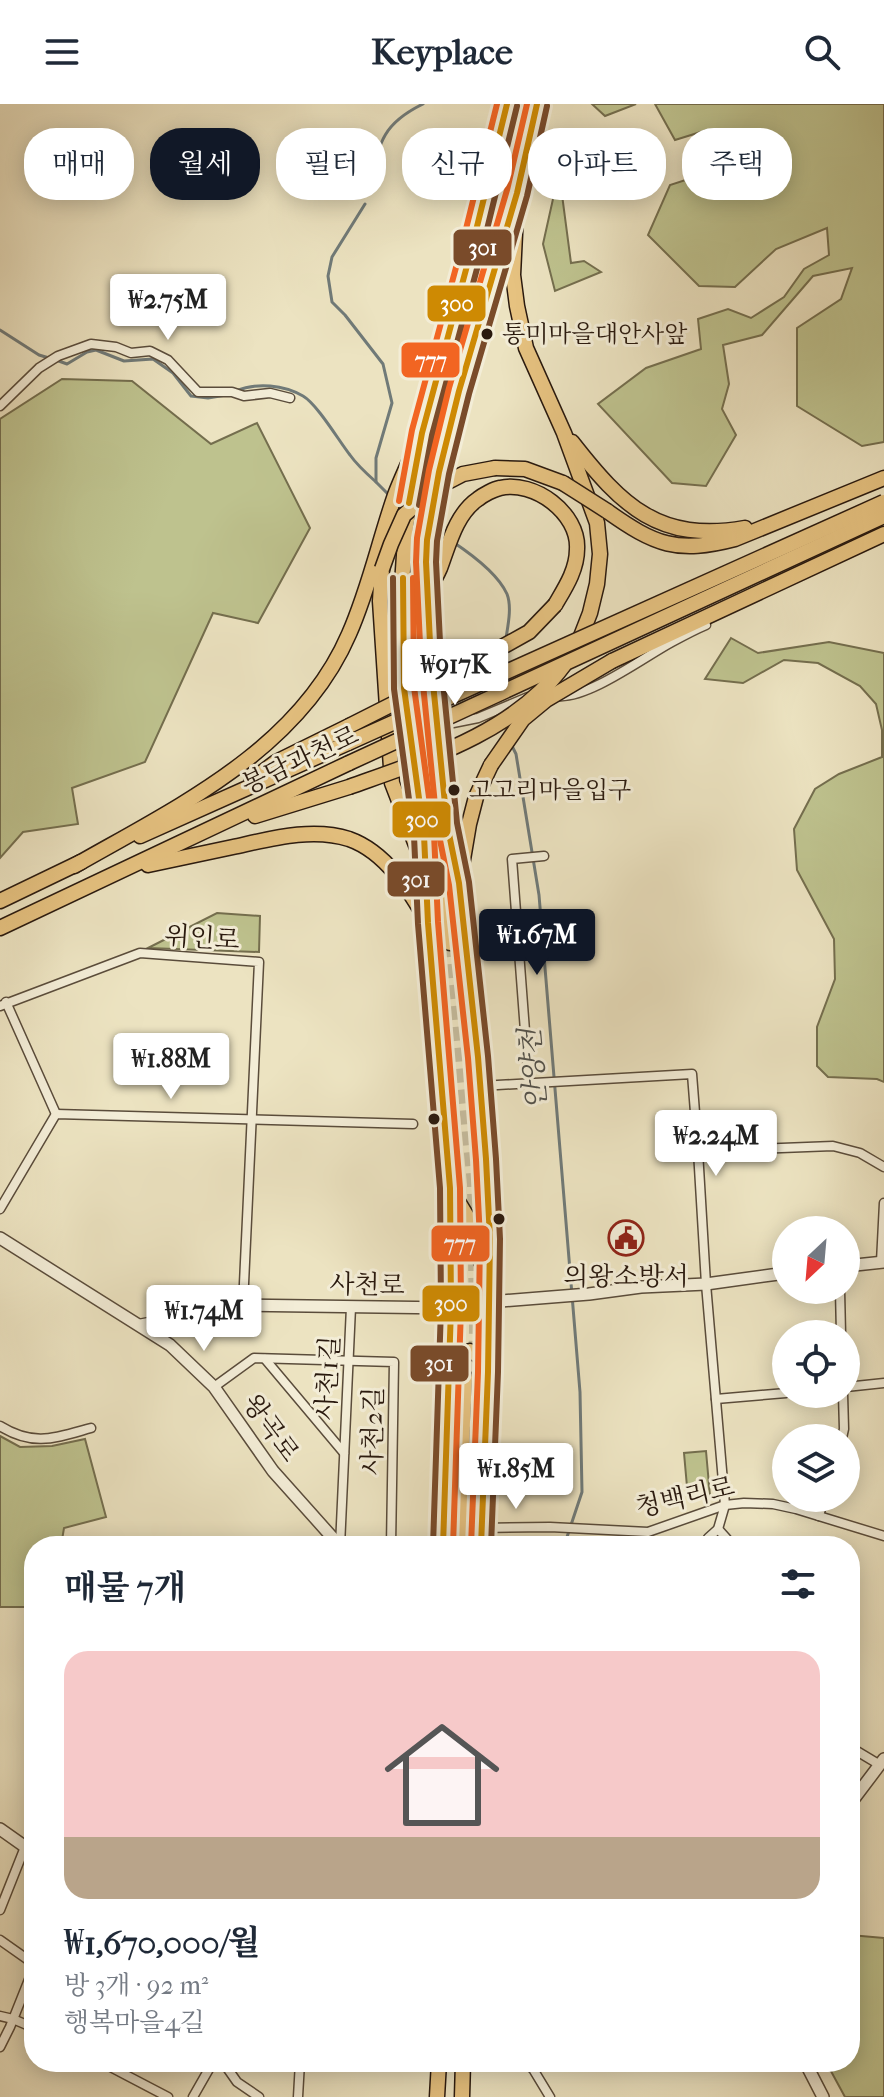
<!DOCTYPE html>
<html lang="ko">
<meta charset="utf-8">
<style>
:root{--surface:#fff;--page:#f6f6f7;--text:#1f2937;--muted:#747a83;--line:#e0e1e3;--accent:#111827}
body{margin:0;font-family:"IM FELL French Canon","Noto Serif KR",serif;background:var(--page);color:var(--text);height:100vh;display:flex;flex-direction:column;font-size:30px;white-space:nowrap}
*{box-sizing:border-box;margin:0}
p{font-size:26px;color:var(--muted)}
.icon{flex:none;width:44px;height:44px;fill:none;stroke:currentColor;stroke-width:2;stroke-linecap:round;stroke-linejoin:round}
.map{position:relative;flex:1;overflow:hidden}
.drawer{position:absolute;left:24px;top:1432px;width:836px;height:536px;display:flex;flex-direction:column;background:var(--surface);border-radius:32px;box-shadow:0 4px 20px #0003}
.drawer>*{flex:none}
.top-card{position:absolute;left:24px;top:24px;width:836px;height:72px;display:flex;gap:16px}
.needle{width:52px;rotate:206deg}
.controls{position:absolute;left:772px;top:1112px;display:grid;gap:16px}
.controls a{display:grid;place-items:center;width:88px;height:88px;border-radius:50%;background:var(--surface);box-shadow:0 4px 20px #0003;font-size:40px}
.price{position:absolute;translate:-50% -68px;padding:0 18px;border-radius:8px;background:#fff;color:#222;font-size:26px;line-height:52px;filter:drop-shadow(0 2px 4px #0008)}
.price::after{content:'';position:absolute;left:50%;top:48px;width:24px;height:18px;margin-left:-12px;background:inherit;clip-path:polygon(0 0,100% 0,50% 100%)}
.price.current{background:var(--accent);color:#fff}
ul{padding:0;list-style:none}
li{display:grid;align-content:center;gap:16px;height:424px;padding:0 40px}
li+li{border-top:2px solid var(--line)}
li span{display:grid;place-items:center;height:248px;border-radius:24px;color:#555}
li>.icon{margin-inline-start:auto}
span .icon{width:144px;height:144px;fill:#fffc;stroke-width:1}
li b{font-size:34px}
h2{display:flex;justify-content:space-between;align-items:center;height:96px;padding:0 40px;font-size:34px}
.chip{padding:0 28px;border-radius:32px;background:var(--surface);box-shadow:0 4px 20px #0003;font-size:28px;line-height:72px}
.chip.current{background:var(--accent);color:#fff}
header{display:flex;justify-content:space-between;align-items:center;height:104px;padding:0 40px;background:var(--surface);font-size:36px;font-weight:800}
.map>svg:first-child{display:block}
</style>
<header><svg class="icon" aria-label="menu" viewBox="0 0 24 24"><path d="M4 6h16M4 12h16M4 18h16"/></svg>Keyplace<svg class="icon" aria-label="search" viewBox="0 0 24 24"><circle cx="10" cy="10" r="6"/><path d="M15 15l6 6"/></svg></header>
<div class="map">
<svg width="884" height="1993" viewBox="0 0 884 1993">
<rect width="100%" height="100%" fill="#ece3c1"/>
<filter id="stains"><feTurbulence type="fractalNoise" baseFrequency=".0025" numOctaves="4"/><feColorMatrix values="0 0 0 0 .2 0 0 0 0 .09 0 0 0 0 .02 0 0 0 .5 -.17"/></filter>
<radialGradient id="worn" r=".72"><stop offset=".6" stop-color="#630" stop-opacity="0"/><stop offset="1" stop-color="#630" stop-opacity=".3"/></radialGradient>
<g fill="#bec28e" stroke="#746e4e" stroke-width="2">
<path d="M592 0H636L605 12Z"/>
<path d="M655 0H884V338L862 342 797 302V224L841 195 852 164 813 172 762 231 723 241 729 280 722 305 736 331 706 382 672 379 598 300 646 264 701 245 698 215 728 205 751 214 784 193 804 165 829 151 827 124 776 145 735 183 699 182 648 131 670 81 698 72 704 27 675 36Z"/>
<path d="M559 68 571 159 584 157 601 168 555 187 543 140Z"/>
<path d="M62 275 132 277 211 340 257 319 310 424 258 519 213 509 145 658 72 684 78 720 23 728 0 754V315Z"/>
<path d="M731 534 758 549 829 538 884 549V978L877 975 828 973 817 962V923L835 875 834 835 797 766 794 725 815 685 839 670 882 653V626L876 600 860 582 818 559 784 556 743 579 705 575Z"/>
<path d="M217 809 260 812 259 848 148 844Z"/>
<path d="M0 1332 20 1343 52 1342 85 1335 106 1413 64 1424 61 1442H34V1503H0Z"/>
<path d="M706 1347 710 1392 688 1394 684 1349Z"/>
<path d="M850 1831 884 1834V1993H845L826 1958H850Z"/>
</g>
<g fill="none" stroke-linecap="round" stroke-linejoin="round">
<g stroke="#707a78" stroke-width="3">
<path d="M371 78C379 37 384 19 423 0"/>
<path d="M365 100 332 153 328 172 332 198 345 211 383 260 392 299 376 354V378L389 391"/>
<path d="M0 226 39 251 49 254"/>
<path d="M56 256 67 260 87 248 96 246 124 257 153 255 173 269 191 292 208 294 226 291"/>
<path d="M236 287C257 278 284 281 303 292 317 300 339 337 350 351 357 361 367 370 376 378"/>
<path d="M433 424 447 434"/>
<path d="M453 438C471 450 498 470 507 490 512 503 508 521 506 534"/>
<path d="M502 566 504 550"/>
<path d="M512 642 516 650 539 791 580 1288 582 1388 564 1442"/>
</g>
<path stroke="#c5bb9d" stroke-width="14" stroke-dasharray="14 7" stroke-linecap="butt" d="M450 839 474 1080 476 1225 475 1276"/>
<defs>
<g id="minor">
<path d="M0 302 39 264 58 252 91 240 116 243 131 249 150 247 168 256 198 288H232L244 292 270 289 290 294"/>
<path d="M558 592C588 595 644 553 672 538 683 532 694 526 706 521"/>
<path d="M443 621 478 614 528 593"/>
<path d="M6 898 56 1010"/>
<path d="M0 902 140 849 259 858 243 1201"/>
<path d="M529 980 512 755 544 752"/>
<path d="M481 982 692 970 698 1047 706 1180 725 1401 718 1425 708 1434V1442"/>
<path d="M698 1047 833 1042 860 1049 884 1063"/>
<path d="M0 1105 56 1010 413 1020"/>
<path d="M881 1158 884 1099"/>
<path d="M840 1186 841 1230"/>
<path d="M265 1255 344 1349"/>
<path d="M214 1283 254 1254 394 1258 391 1442"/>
<path d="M846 1283 884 1279"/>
<path d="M716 1295 786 1289"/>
<path d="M0 1322C34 1343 55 1334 91 1324"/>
<path d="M842 1334 844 1325 843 1290"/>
<path d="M819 1412 824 1394"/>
<path d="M481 1424 550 1423 648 1428 725 1401 744 1399 773 1400 796 1405 884 1432"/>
<path d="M718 1425 727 1435 725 1442"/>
<path d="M340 1442 351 1203"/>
<path d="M850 1643 880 1661"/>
<path d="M0 1806 25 1743"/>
<path d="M0 1836 34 1860"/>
<path d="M0 1912 13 1915 34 1924"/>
<path d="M0 1943 10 1923 34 1863"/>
<path d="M101 1958 168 1993"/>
<path d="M223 1958 237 1978 259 1993"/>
<path d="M525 1958 533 1965 550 1993"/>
<path d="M193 1993 213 1958"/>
<path d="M298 1993 300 1958"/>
</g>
<g id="tertiary">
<path d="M0 1134 170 1241 214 1283 273 1367 340 1442"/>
<path d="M846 1162 884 1158"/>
<path d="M141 1221 243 1201 451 1204 489 1198 589 1190 641 1183 706 1180 786 1169"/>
<path d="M850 1700 884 1655"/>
<path d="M0 1725 34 1749"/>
<path d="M805 1958 823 1993"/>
</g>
<g id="primary">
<path d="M447 752V783L450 839"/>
<path d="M432 766 436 787 441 833"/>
<path d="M450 1084 477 1129 481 1158 484 1162"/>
<path d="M450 1265 459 1252 470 1247C481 1252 484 1257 488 1268"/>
<path d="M443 1442 451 1204 450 1084 428 819 424 731 404 584 402 480 406 422 422 329 471 147 507 0"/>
<path d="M458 1442 465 1273"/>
<path d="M468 1442 472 1346"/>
<path d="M481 1442 488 1268 490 1135 486 1055 478 953 459 779 447 720 431 559 426 458 427 436 439 368 459 287 517 89 537 0"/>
<path d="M437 1993 439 1958"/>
<path d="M462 1993 463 1958"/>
</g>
<g id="trunk">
<path d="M517 89 513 171 517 202 526 244 564 329 597 419 600 450 597 480 590 509 576 545"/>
<path d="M572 338C622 402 659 439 745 424"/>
<path d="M495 364 525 365 563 379"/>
<path d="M607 407C655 441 677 450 735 435L884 374"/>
<path d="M382 465 380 497 392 679 424 762"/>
<path d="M426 491C431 482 436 473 440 464 449 440 456 410 478 395 483 391 494 385 500 384 534 376 579 409 577 445 577 466 565 484 555 501"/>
<path d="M612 557 884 430"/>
<path d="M252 676 276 658 349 622"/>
<path d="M255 712 349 683"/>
<path d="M140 732 348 639"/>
<path d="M148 761C177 755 205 749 233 743 270 735 312 723 349 735 386 748 410 787 428 819"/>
<path d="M74 762C177 703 299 646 349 530 369 485 379 437 395 391 403 370 413 350 422 329"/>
<path d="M459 779 469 720 476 693 491 661"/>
<path d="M0 797 81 758"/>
<path d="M0 824 349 659"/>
</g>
</defs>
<use href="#minor" stroke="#5a4c3b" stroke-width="11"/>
<use href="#tertiary" stroke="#5a4c3b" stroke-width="14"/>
<use href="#primary" stroke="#29190e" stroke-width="17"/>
<use href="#trunk" stroke="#29190e" stroke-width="17"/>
<use href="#minor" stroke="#f3edd7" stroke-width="8"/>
<use href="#tertiary" stroke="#f3edd7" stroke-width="11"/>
<use href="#primary" stroke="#e6c280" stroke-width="14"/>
<use href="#trunk" stroke="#e6c280" stroke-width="14"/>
<defs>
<g id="trunk-bridge">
<path d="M563 379 607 407"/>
<path d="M382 465 391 440 404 411 434 385 463 370 495 364"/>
<path d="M349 622 468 562 529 528 555 501"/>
<path d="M348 639 884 398"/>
<path d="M349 659 884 412"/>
<path d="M491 661 523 615 546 596 612 557"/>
<path d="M349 683C424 656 514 629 564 561"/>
</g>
</defs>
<use href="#trunk-bridge" stroke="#29190e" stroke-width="17" stroke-linecap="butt"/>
<use href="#trunk-bridge" stroke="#e6c280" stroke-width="14"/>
<defs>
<g id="bus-1">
<path d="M409 399 422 329 471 147 507 0"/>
<path d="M403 474 404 584 424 731 428 819 450 1084 451 1204 443 1442"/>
<path d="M481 1442 488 1268 490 1135 486 1055 478 953 459 779 447 720 431 559 426 458 427 436 439 368 459 287 517 89 537 0"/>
</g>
<g id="bus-2">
<path d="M419 401 432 331 481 150 517 2"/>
<path d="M393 474 394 585 414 732 418 820 440 1084 441 1204 433 1442"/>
<path d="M491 1442 498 1268 500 1135 496 1055 488 952 469 778 457 719 441 558 436 458 437 437 449 370 469 290 527 92 547 2"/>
</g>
<g id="bus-3">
<path d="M399 397 412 326 461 145 497 0"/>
<path d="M413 474 414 583 434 730 438 818 460 1084 461 1204 453 1442"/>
<path d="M471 1442 478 1268 480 1135 476 1056 468 954 449 781 437 721 421 560 416 458 417 434 429 366 449 284 507 86 527 0"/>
</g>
</defs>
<use href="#bus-1" stroke="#f3edd7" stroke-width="12"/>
<use href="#bus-2" stroke="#f3edd7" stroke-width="12"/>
<use href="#bus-3" stroke="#f3edd7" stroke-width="12"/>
<use href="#bus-1" stroke="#ce8a03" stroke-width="6"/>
<use href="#bus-2" stroke="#7a4b2a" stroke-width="6"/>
<use href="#bus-3" stroke="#f26522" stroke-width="6"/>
</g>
<defs>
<symbol id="civic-ring" viewBox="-11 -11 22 22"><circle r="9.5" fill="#f3edd7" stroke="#8f2418" stroke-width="1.5"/><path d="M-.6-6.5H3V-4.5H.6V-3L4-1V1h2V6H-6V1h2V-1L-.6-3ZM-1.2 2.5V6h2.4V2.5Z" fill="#8f2418"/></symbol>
</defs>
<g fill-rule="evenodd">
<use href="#civic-ring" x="606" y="1114" width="40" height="40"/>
</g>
<g fill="#29190e" stroke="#f3edd7" stroke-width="3">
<circle cx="487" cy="230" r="7"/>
<circle cx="454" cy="686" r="7"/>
<circle cx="434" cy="1015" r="7"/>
<circle cx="499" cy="1115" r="7"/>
</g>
<g text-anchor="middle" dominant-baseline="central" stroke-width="6" stroke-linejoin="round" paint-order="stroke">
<g font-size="24" fill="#29190e" stroke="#f3edd7" text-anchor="start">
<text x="502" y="230">통미마을대안사앞</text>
<text x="469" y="686">고고리마을입구</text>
</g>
<g font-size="26" fill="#29190e" stroke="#f3edd7">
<text transform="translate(300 656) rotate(-25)">봉담과천로</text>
<text transform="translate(202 834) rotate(4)">위인로</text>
<text transform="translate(367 1181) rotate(1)">사천로</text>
<text transform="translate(328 1274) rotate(-87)">사천1길</text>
<text transform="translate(271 1324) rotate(54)">왕곡로</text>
<text transform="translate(373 1327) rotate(-89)">사천2길</text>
<text transform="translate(685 1393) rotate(-13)">청백리로</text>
</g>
<g font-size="26" fill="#29190e" stroke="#f3edd7">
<text x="626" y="1172">의왕소방서</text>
</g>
<g font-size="28" font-style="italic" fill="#52524c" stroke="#f3edd7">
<text transform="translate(533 965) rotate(-95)">안양천</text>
</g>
</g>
<g stroke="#f3edd7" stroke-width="3">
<rect x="452" y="124" width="61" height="39" rx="8" fill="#7a4b2a"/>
<rect x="426" y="180" width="61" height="39" rx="8" fill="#ce8a03"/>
<rect x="400" y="237" width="61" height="38" rx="8" fill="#f26522"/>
<rect x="391" y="696" width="61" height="39" rx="8" fill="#ce8a03"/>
<rect x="386" y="756" width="60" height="38" rx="8" fill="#7a4b2a"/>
<rect x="430" y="1120" width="61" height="39" rx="8" fill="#f26522"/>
<rect x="421" y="1180" width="60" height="39" rx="8" fill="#ce8a03"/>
<rect x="409" y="1240" width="61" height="39" rx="8" fill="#7a4b2a"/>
</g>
<g font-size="22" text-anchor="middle" font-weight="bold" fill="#fff">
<text x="483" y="151">301</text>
<text x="457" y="207">300</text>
<text x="431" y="264">777</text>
<text x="422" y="723">300</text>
<text x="416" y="783">301</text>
<text x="460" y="1147">777</text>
<text x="451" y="1207">300</text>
<text x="439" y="1267">301</text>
</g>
<rect width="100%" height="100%" filter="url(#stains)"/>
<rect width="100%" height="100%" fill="url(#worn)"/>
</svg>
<div class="controls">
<a><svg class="needle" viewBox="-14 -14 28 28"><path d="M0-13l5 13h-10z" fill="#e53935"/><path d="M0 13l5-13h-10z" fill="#747a83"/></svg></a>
<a><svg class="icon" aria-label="locate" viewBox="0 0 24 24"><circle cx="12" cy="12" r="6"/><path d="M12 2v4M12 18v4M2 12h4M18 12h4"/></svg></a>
<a><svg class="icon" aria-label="layers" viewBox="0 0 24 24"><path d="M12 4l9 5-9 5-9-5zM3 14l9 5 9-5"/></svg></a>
</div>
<b class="price" style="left:168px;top:238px">₩2.75M</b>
<b class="price" style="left:455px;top:603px">₩917K</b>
<b class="price current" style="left:537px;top:873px">₩1.67M</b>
<b class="price" style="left:171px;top:997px">₩1.88M</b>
<b class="price" style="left:716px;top:1074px">₩2.24M</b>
<b class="price" style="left:204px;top:1249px">₩1.74M</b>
<b class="price" style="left:516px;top:1407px">₩1.85M</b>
<div class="top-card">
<a class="chip">매매</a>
<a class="chip current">월세</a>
<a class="chip">필터</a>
<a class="chip">신규</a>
<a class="chip">아파트</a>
<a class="chip">주택</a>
</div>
<section class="drawer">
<h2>매물 7개<svg class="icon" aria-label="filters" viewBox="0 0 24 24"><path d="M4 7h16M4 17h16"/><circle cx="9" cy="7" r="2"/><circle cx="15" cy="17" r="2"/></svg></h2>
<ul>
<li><span style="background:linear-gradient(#f6c9c9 75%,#b9a48a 0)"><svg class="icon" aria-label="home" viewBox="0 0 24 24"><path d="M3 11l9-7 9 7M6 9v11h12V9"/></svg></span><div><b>₩1,670,000/월</b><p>방 3개 · 92 m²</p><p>행복마을4길</p></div></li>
</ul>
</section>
</div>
